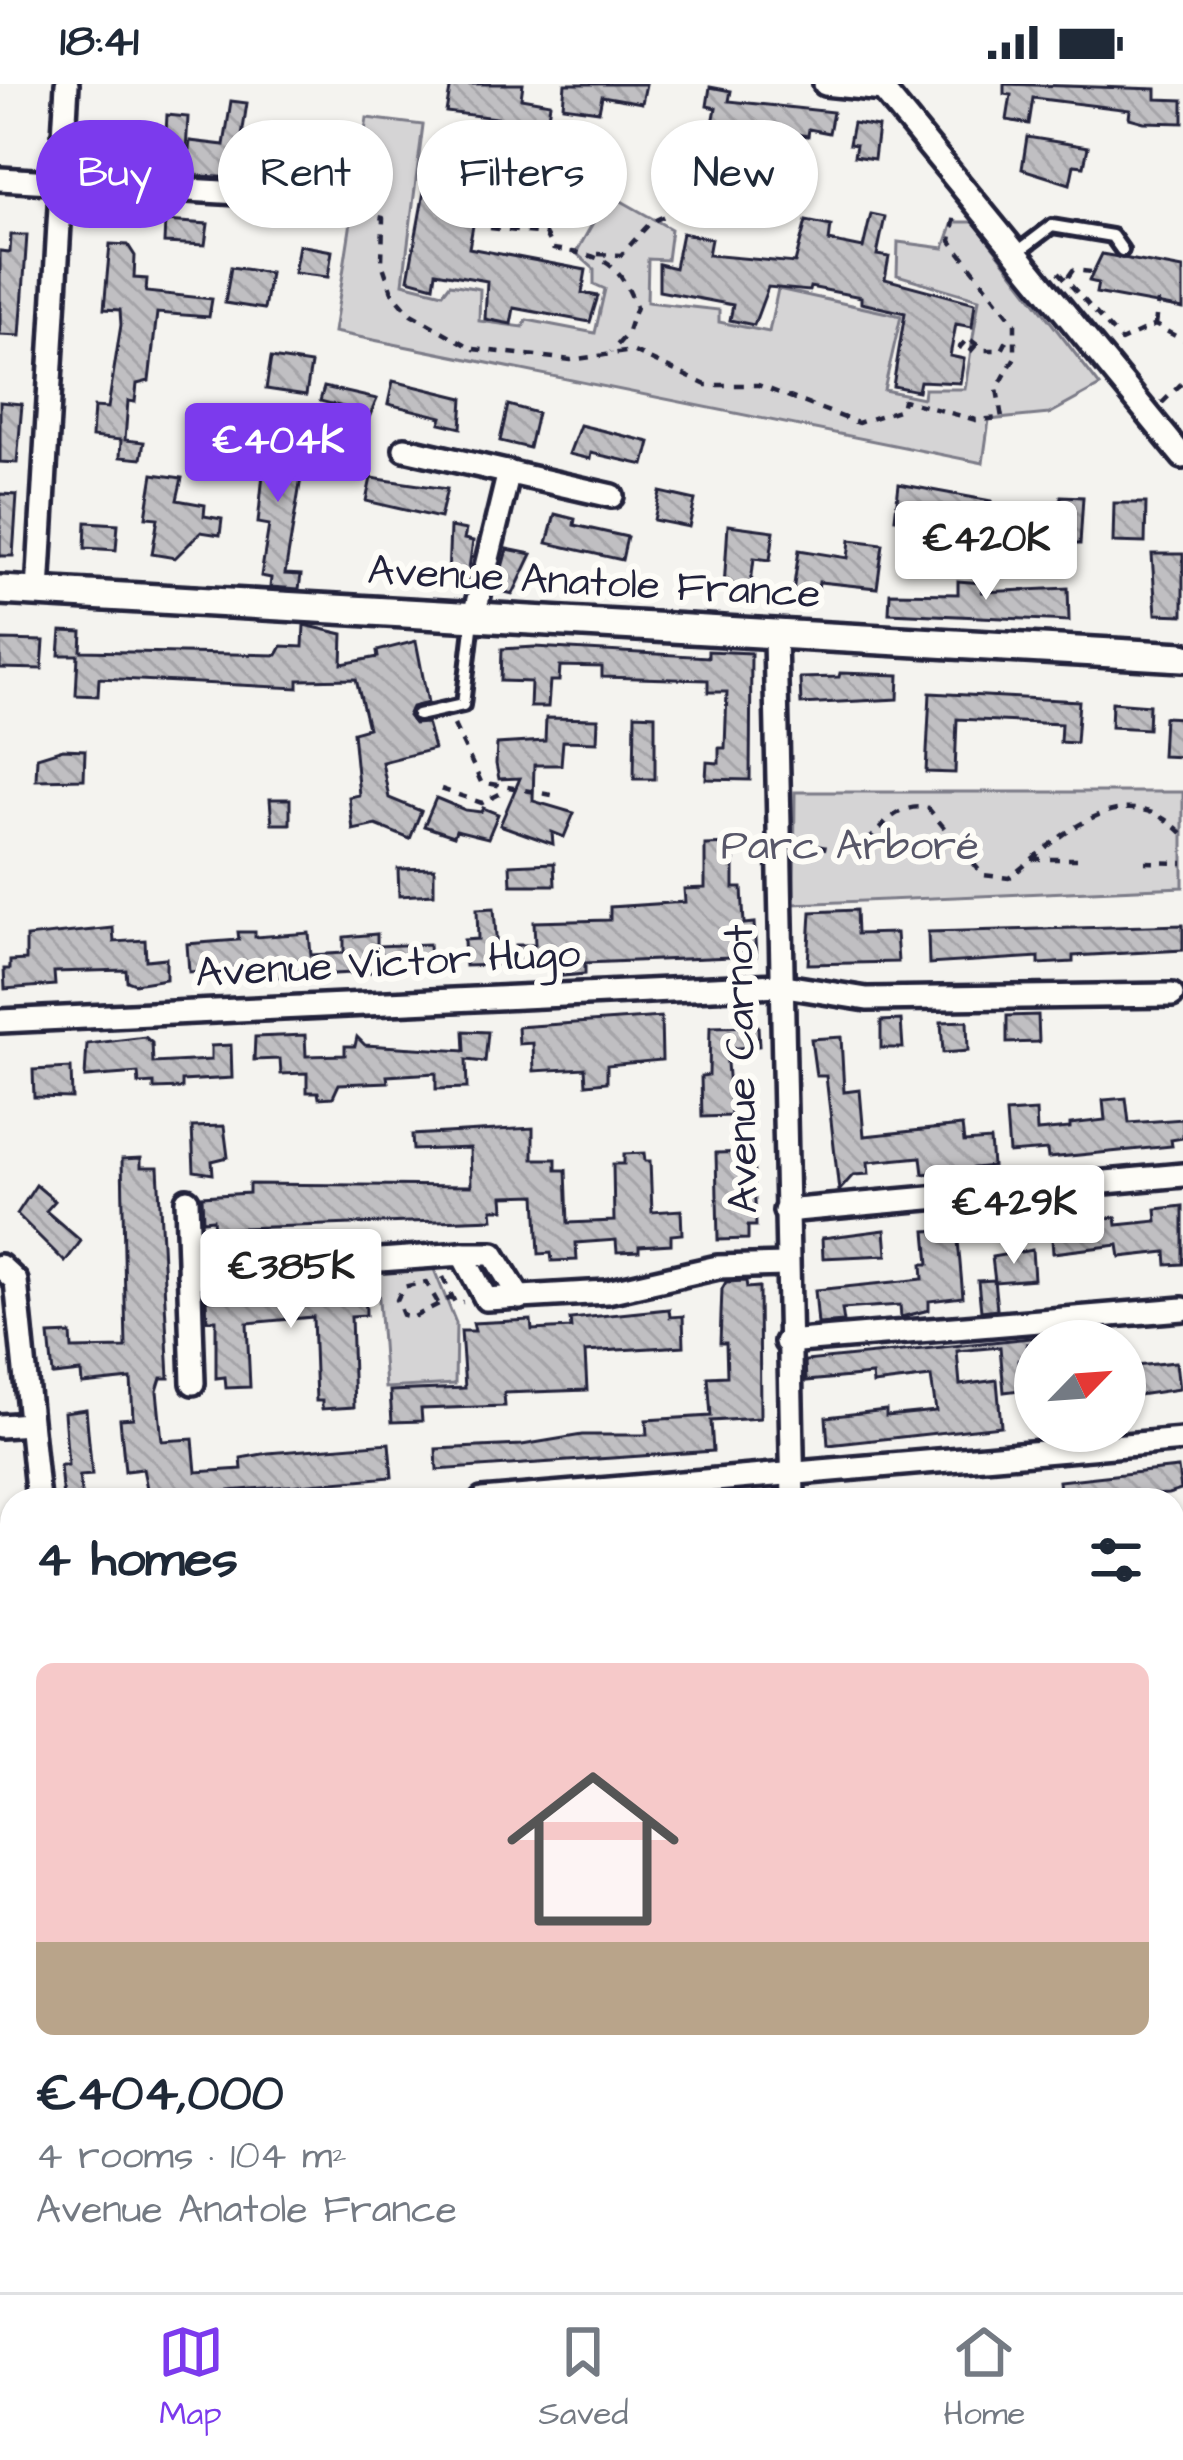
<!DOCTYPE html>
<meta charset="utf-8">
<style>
:root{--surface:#fff;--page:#f2f2f3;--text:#1f2937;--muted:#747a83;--line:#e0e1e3;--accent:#7c3aed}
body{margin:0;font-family:"Architects Daughter",sans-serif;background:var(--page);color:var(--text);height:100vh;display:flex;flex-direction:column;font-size:45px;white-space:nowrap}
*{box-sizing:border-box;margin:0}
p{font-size:39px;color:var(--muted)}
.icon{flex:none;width:66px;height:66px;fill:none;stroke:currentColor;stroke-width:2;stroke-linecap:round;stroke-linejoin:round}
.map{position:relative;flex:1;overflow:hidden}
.panel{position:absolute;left:0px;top:1404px;width:1185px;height:804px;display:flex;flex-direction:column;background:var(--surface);border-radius:36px 36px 0 0;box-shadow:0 3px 9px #0004}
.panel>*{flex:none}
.hud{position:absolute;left:36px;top:36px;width:1113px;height:108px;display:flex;gap:24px}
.needle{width:78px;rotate:65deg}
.buttons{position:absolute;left:1014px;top:1236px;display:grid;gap:24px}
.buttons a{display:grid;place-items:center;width:132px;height:132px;border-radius:50%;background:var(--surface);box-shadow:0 3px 9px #0004;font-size:60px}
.price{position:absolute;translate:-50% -102px;padding:0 27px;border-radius:12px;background:#fff;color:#222;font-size:39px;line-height:78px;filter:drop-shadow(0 3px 6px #0008)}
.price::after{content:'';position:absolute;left:50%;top:72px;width:36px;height:27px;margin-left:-18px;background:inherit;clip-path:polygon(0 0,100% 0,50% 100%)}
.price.selected{background:var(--accent);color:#fff}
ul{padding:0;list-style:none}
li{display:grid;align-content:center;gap:24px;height:636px;padding:0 36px}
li+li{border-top:3px solid var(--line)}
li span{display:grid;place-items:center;height:372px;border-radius:18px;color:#555}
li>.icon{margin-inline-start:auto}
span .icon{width:216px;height:216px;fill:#fffc;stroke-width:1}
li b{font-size:51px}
h2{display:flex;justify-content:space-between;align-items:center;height:144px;padding:0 36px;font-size:51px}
.pill{padding:0 42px;border-radius:54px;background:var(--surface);box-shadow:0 3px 9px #0004;font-size:42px;line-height:108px}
.pill.selected{background:var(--accent);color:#fff}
.status{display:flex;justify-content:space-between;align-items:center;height:84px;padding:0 60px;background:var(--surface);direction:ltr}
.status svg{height:33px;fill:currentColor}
.tab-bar{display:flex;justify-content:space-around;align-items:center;height:168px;border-top:3px solid var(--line);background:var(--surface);font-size:33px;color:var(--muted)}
.tab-bar a{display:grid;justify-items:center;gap:6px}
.tab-bar .selected{color:var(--accent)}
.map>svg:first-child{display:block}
</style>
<div class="status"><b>18:41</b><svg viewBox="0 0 49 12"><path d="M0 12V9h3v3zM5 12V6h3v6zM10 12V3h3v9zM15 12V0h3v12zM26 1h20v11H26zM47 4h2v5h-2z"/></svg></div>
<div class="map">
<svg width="1183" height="2208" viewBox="0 0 1183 2208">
<defs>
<pattern id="building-back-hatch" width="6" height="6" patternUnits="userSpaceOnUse" patternTransform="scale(3)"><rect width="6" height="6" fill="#c0bfc2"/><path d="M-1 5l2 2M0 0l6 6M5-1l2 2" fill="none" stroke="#a5a4a8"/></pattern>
</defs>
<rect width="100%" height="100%" fill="#f4f3ef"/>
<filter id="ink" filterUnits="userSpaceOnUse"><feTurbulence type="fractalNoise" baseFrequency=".00833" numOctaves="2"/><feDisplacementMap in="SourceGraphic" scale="24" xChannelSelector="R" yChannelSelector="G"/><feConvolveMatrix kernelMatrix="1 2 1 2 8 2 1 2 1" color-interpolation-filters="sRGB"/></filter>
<g filter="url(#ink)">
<g fill="#d5d4d5" stroke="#7c7b88" stroke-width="3">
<path d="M367 34 423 41 403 199 443 209 450 200 480 205 479 237 523 243 527 236 595 249 605 205 594 200V185L576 169 609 110 671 145 667 176 648 175 647 218 719 226V238L769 248 778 205 901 232 884 306 923 314 924 305H965L979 215 897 191 898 158 944 164 953 138H974L1100 302 1049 330 989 336 983 379 334 248Z"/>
<path d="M795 708H1183V803L794 820Z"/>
<path d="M433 1183 456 1239 455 1300 385 1304 377 1186Z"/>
</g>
<g fill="url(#building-back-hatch)" stroke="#22223b" stroke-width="3">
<path d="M451 0H523L521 14 550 19 547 40 446 28Z"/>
<path d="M565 0H646L642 19 602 12 599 27 563 22Z"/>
<path d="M1004 0 1156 5V15L1183 16V39L1144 38 1129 34 1130 26 1033 14 1029 40 1007 36 1011 11 1004 10Z"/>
<path d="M710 3 731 7 729 17 833 28 829 49 809 45 808 52 796 50 792 75 766 72 764 82 683 68 686 52 710 55 716 24 707 22Z"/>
<path d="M231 17 247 19 242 52 279 59 275 84 237 77 235 94 186 91 190 57 224 61Z"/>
<path d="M167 31 188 33 186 68 165 67Z"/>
<path d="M109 37 125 55 107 71 91 54Z"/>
<path d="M853 39 878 43 874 75 854 72 856 61 849 60Z"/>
<path d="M312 40 354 47 349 77 307 70Z"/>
<path d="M1027 53 1088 63 1084 82 1074 81 1070 100 1022 85Z"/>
<path d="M429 80 454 85 452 96 476 101 474 112 484 114 481 130H475L469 164 586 186 582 209 598 212 590 238 514 224 511 240 485 235 487 197 436 188 434 202 408 195Z"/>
<path d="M871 130 885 133 877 171 889 173 885 195 975 219 972 243 956 240 950 272 964 275 960 299 920 297 918 307 893 302 905 229 861 219V213L810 203 809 207 768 203 754 241 730 236 733 221 659 207V180L675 184 682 149 711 155 708 171 795 179 806 137 831 142 829 157 863 164Z"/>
<path d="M165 137 208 140 205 161 164 159Z"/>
<path d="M11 151H27L20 252 0 251V167L10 168Z"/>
<path d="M110 160 128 161 135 172 134 194 147 195 146 208 212 215 209 233 157 229 149 297 137 300 135 318 128 317 125 356 144 358 141 375 120 373 121 356 92 353 94 323 108 324 121 241 120 226 104 225Z"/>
<path d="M299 161 332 167 328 193 294 189Z"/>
<path d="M1102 170 1183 185V225L1096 209 1098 199 1089 197Z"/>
<path d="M231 183 270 189 264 225 225 219Z"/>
<path d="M271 274 311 280 306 311 266 305Z"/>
<path d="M393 297 463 314 461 344 440 339 442 333 388 320Z"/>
<path d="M324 303 377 315 355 366 321 358 327 330 349 335 351 325 320 317Z"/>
<path d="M0 318 22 320 17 379 0 378Z"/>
<path d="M508 321 537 329 529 364 500 357Z"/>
<path d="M580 341 650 358 644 381 591 369 590 375 569 370Z"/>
<path d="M256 355 306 364 285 490 301 491 299 505 270 503 271 494 261 492 269 441 258 439 263 390 250 389Z"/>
<path d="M153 390 182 394 177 416 205 421 204 432 222 435 220 451 201 448 175 474 152 470 158 434 146 433Z"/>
<path d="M371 394 447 405 440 434 366 417Z"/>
<path d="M899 400 991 417 986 453H1020L1019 470H959L956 442 895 434Z"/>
<path d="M660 408 695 416 689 443 654 436Z"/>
<path d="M0 410 17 411 13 472H0Z"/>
<path d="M1061 412 1083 413 1080 460H1056Z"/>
<path d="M1114 419H1146L1145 459 1113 458Z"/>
<path d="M555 430 575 435 574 441 627 453 622 476 547 459Z"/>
<path d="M86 438 118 440 116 466 85 464Z"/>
<path d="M728 441 774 447 770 476 754 474 750 508 724 504Z"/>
<path d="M450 443 466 446 464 455 473 457 467 498 448 494Z"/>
<path d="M850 456 883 460 877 504 819 498 817 511 793 508 799 466 848 474Z"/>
<path d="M507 465 532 470 513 510 496 506Z"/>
<path d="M1152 470H1183V531L1156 530Z"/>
<path d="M958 497 982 499V508L1068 504 1069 537 889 529 890 509 958 510Z"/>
<path d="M304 541 343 550 342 580 378 573 377 567 416 557 428 619 412 623 408 632 414 640 427 639 434 665 382 678 389 714 421 727 410 755 376 741 353 746 349 713 359 711 353 648 368 644 356 595 298 596V604L99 594 98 612 76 611 78 571H59L61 547 82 548 81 567 277 571 282 562 303 563Z"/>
<path d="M0 556 44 557 42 585 0 584Z"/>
<path d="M535 563 708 573V567L751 569 750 696 706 695 707 678 719 679V664H725L727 608H708V596L602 593V583L560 582 559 597H550L548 623H530L531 598 501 597 502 565Z"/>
<path d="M840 589 899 591 898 615 801 620 800 594 839 593Z"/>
<path d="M930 609 1079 617 1076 659 1060 658 1061 640 957 635 955 689 926 688Z"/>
<path d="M1112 618 1149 621 1148 645 1111 643Z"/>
<path d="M635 630 655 631V695H634Z"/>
<path d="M1164 633 1183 634V673L1162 672Z"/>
<path d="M546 634 598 635 597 658 563 657 561 681H534L533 717 574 729 564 753 552 748 553 760 500 741 520 694 499 695 496 680 497 660 545 657Z"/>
<path d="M63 665 85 666 84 695 36 696 37 673Z"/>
<path d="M436 714 465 726 481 728 483 724 498 730 488 754 456 746 454 752 424 742Z"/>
<path d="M270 715H290V740H272Z"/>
<path d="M734 760V804H742L744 840 754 839 756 872 585 879V890L562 892V879H516V861H535L534 838 610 836V823L685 818 684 805 705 804V761Z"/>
<path d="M554 779 555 801H511L510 781Z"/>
<path d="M434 784V810L399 812 398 785Z"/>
<path d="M494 824 498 881 465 882 464 856 478 855 477 825Z"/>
<path d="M856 826 857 850 896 849 898 878 808 880 811 828Z"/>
<path d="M1183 841V866L1073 872V878L1039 880V873L929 880 928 848Z"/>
<path d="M113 844 114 858 145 856 146 876 166 874V895L135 900 127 897 126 886 54 888 55 901 5 905 4 885H10V877L26 876V853Z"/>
<path d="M238 848H255V853L309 849 311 871 344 869V853L377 850V862L429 860 430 885 238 895 237 884 189 888 187 860 239 856Z"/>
<path d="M1038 931 1039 958 1007 959V932Z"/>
<path d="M661 933 662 976 607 981V998L586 1000 585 984 534 987 533 959 519 960 518 943Z"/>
<path d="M901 936 903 964H881V937Z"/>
<path d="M967 937 968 967 943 969 941 938Z"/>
<path d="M758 942 759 962 726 965 731 1032 702 1033 701 992 709 991 710 943Z"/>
<path d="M464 947 488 948 485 978 466 976 467 1004 436 1005V989L387 992 388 998 339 1000 333 1013 319 1014 318 1008H307V989L281 990 280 975 254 976 255 953 305 951 306 972 345 971V962H355L357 953 365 961 465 967Z"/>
<path d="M145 953 152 959 153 979 211 976V962L231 961 232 994 182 997V1004L154 1005V999L139 1000 138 989 85 993 87 960Z"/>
<path d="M841 953 844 1008 860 1006 864 1052 962 1042 964 1058 990 1056 992 1082 923 1090 921 1073 868 1078 869 1090 853 1091 839 1107 826 992H816L811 955Z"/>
<path d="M71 984 72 1014 34 1013 33 986Z"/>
<path d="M1126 1014 1129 1039 1183 1035V1054L1171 1056 1172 1062 1048 1074 1047 1066 1009 1069 1006 1029 1036 1027 1037 1047 1070 1044V1040L1105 1036 1103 1016Z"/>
<path d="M224 1042 228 1073 212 1077 213 1090 194 1087 192 1043Z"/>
<path d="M533 1044V1075H556V1086H566L568 1139 614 1137 613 1080H624V1070L644 1069 645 1077H650L652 1128 681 1126 682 1150 671 1151V1160L639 1162V1167L617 1168 616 1156 576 1159 577 1176 552 1177 551 1169 539 1170 536 1111 503 1112 504 1125H492L493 1135 214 1145 213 1135 203 1136 202 1112 249 1109V1100L471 1102 470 1064 413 1066 412 1051Z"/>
<path d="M753 1068 756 1142H748V1155L718 1156 716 1069Z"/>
<path d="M141 1074V1083H158L169 1294H161L157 1307 162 1357 193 1355 196 1388 242 1385 241 1374 268 1369 389 1359 392 1393 149 1414 143 1385 125 1387 120 1335 133 1334 131 1295 82 1300 81 1288 53 1291 49 1251 71 1250 72 1265 126 1264 122 1075Z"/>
<path d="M36 1101 55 1117 46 1127 81 1157 65 1178 17 1130Z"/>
<path d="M1183 1122V1180L1167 1181 1166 1168 1120 1173 1118 1161 1053 1169 1051 1140 1116 1133 1117 1141 1157 1137 1156 1125Z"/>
<path d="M957 1145 963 1213 929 1217V1226L901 1233 900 1221 842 1225 844 1238 818 1240 815 1206 923 1195 922 1180H929L926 1147Z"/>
<path d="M885 1146 887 1171 823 1174 822 1154Z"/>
<path d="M1032 1166 1034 1195 995 1198 992 1173Z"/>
<path d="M994 1196 997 1225 981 1227 978 1197Z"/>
<path d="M746 1197 747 1204 759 1203 760 1334 711 1337 713 1367 437 1386 436 1365 522 1361 582 1351H647L646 1336 711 1332 708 1293 727 1292 726 1259H720L722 1205 726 1198Z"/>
<path d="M365 1198 366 1231 351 1232 354 1323 322 1325V1317H316L313 1233 247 1239 250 1303 226 1304 225 1293 216 1294V1236H207L206 1216H215V1203Z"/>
<path d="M669 1225 670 1233 683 1232 684 1262 585 1268 587 1306 504 1309 505 1322 421 1325 422 1337 392 1338 390 1307 465 1304 461 1247H475L473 1239 531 1236 532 1246 571 1244 570 1235Z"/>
<path d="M1070 1250V1257L1027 1260 1028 1275 1018 1276 1020 1306 1004 1308 1000 1263 957 1267 960 1301 997 1296 1001 1342 828 1361 826 1333 886 1326V1332L936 1327 931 1293 873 1300 872 1291 806 1297 805 1277Z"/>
<path d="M1176 1278 1179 1305 1125 1313V1283Z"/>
<path d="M86 1325 92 1391 79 1392 82 1416H63L60 1381H68L64 1328Z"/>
<path d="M1178 1384 1181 1406 1168 1410 1061 1416 1059 1397Z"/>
</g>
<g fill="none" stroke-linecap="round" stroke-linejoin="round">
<defs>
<g id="lane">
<path d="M1015 170 1052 142 1112 152 1122 166"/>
<path d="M418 631 463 621 473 536"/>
</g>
<g id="street">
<path d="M825 0 883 6"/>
<path d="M878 0 1183 373"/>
<path d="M0 95 239 109 343 124"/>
<path d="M405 365 612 412"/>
<path d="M38 508 67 0"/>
<path d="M473 536 509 388"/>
<path d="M775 552 793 1416"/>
<path d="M0 937 779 901 867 915 1172 911"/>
<path d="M187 1116 193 1299"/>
<path d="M785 1127 1183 1091"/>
<path d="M462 1170H493L520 1214"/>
<path d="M0 1182 16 1197 38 1416"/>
<path d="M189 1190 462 1170 486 1215 607 1208 718 1183 786 1181"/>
<path d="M786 1258 1183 1225"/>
<path d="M0 1342 30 1340"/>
<path d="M482 1416 1183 1356"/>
<path d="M0 1515H12"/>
<path d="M1173 1599 1183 1598"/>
<path d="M0 1692H12"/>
<path d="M1173 1836 1183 1835"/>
<path d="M0 1843H12"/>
<path d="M1173 1979 1183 1978"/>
<path d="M174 2208 220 2196"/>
<path d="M506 2208 508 2196"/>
<path d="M711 2208 713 2196"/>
<path d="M945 2208 947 2196"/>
</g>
<path id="secondary" d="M0 506 1183 573"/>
</defs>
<use href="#lane" stroke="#22223b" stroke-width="20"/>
<use href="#street" stroke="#22223b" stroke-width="30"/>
<use href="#secondary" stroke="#22223b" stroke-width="36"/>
<g stroke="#22223b" stroke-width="4.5" stroke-dasharray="9 9" stroke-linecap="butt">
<path d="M362 129 383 134 382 179 392 208 411 230 474 265 571 276 632 267 706 301H758L858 339 901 325 903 316 976 336 1002 334 997 305 1015 273V239L951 157 955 130"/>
<path d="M490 144 545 150 553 165C601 172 617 174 636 223L627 250 611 268"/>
<path d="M598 170 621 171 651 138 674 128"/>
<path d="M1059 188 1121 257 1155 241 1183 256"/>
<path d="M1068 193 1073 186 1091 188"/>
<path d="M1155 241 1158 217"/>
<path d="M976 261 970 268 960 263 968 254 984 266H1002L1011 249"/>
<path d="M1162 319 1183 298"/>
<path d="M454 641 481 698 557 712"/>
<path d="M441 705 482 719 507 706"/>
<path d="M800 759 853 769C881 751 890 718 928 724L983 791 1009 794C1058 755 1122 688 1183 750"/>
<path d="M1032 775H1086"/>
<path d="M1145 778 1183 779"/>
<path d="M443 1193 455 1219 463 1218"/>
<path d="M438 1219 426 1198 403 1203 397 1216 403 1231 414 1233 452 1213"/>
</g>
<use href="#lane" stroke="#fdfcf7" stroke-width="10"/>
<use href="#street" stroke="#fdfcf7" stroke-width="21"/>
<use href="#secondary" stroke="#fdfcf7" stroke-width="27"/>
</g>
</g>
<g text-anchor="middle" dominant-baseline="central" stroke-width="12" stroke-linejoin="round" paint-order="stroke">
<g font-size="42" fill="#22223b" stroke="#fdfcf7">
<text transform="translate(594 499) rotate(3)">Avenue Anatole France</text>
<text transform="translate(388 880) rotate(-3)">Avenue Victor Hugo</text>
<text transform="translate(742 985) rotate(-91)">Avenue Carnot</text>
</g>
<g font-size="42" fill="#585769" stroke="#fdfcf7">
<text x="850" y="763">Parc Arboré</text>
</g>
</g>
</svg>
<div class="buttons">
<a><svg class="needle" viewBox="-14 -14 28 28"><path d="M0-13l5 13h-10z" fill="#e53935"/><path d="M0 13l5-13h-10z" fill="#747a83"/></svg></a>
</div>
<b class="price selected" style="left:278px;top:421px">€404K</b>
<b class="price" style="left:986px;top:519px">€420K</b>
<b class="price" style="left:1014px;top:1183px">€429K</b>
<b class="price" style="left:291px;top:1247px">€385K</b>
<div class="hud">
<a class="pill selected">Buy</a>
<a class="pill">Rent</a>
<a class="pill">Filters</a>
<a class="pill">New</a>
</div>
<section class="panel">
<h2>4 homes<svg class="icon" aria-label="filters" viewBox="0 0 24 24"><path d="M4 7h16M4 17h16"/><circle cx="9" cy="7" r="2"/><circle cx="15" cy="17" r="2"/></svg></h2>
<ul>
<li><span style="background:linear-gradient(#f6c9c9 75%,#b9a48a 0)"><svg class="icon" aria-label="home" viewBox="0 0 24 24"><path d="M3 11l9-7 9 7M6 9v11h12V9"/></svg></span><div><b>€404,000</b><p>4 rooms · 104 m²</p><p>Avenue Anatole France</p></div></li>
</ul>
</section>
</div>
<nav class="tab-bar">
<a class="selected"><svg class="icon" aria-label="map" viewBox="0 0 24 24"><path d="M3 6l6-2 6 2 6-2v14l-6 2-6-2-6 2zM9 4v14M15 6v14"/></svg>Map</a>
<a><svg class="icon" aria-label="saved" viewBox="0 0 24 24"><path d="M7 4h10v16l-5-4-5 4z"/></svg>Saved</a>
<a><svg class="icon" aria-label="home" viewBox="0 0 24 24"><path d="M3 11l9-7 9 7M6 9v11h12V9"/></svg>Home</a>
</nav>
